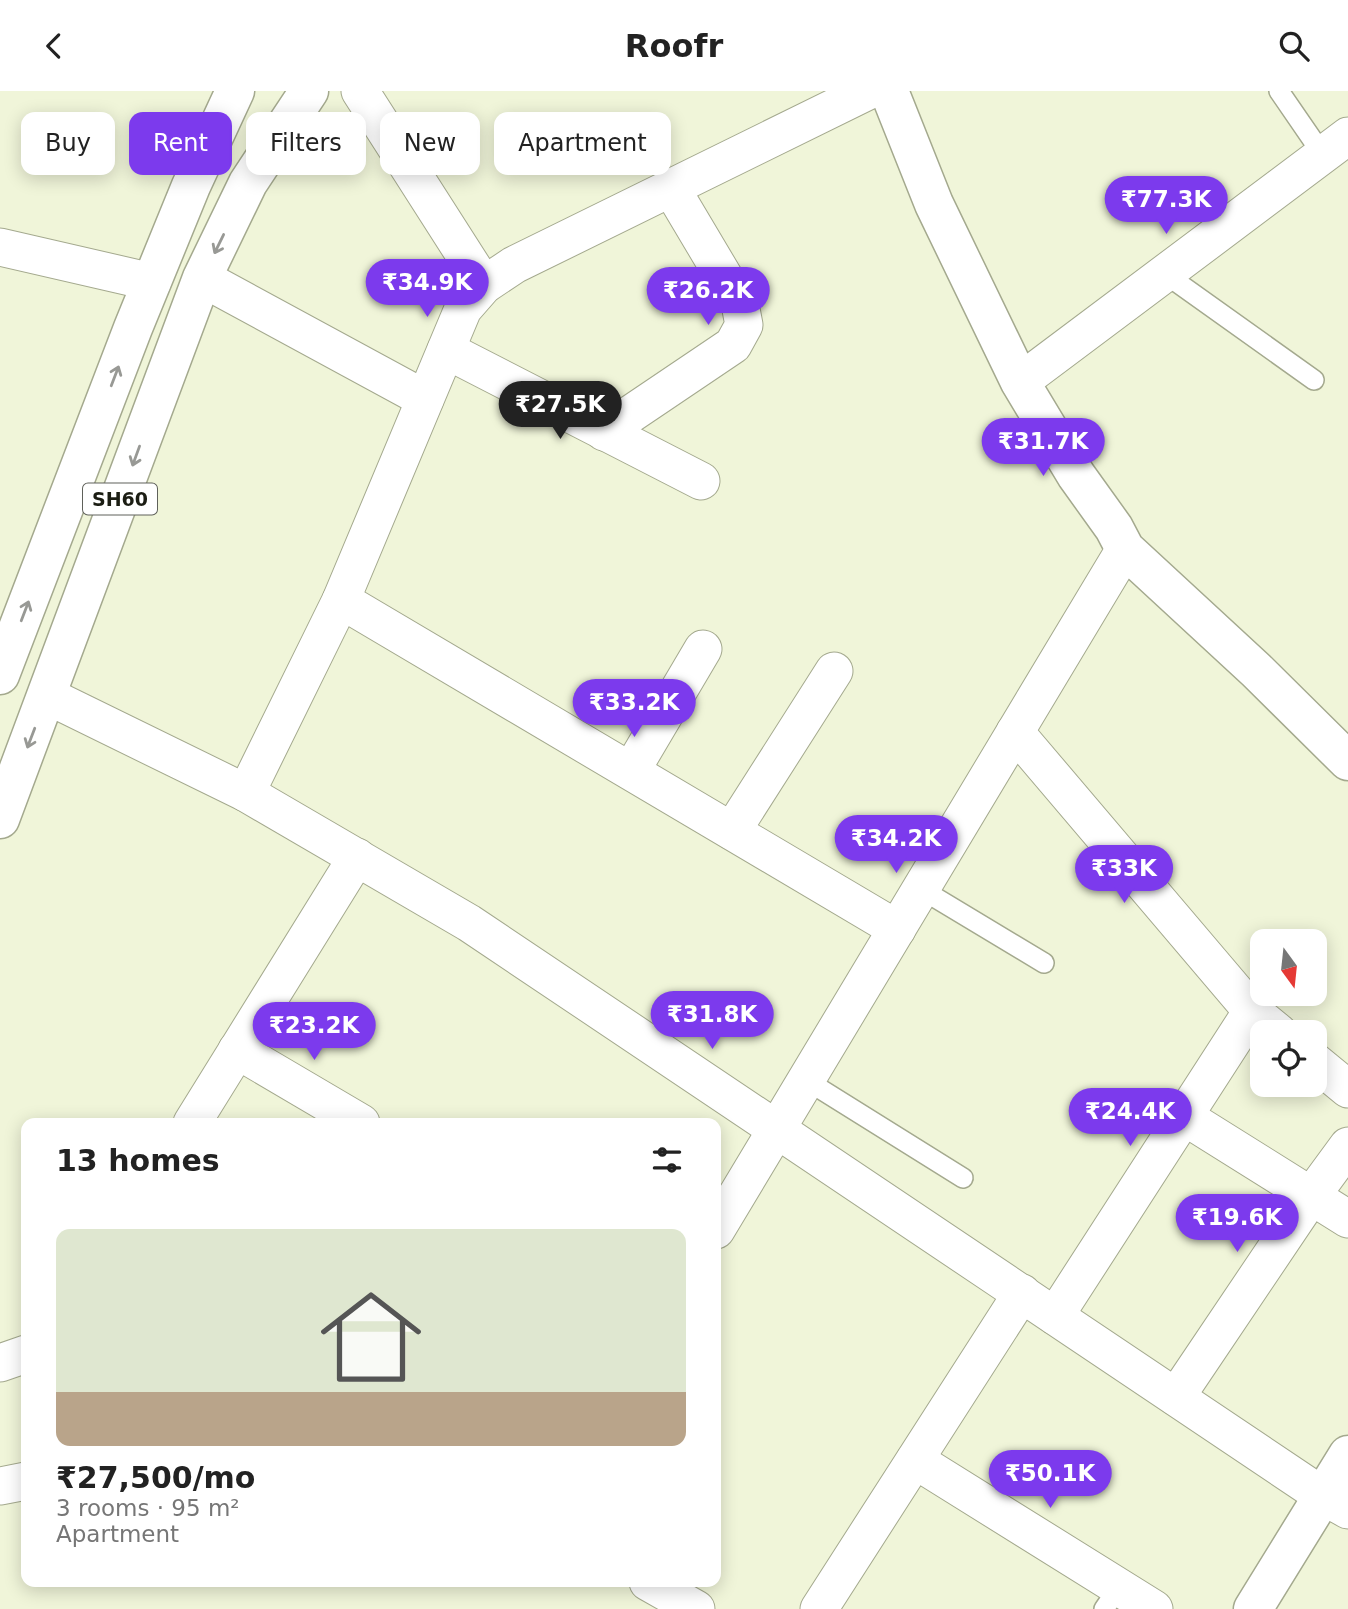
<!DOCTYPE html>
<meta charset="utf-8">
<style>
:root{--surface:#fff;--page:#f6f6f6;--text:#222;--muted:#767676;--line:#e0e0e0;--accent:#7c3aed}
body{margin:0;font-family:"DejaVu Sans",sans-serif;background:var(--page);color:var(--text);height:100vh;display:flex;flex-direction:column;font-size:26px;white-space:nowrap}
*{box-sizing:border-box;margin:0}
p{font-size:23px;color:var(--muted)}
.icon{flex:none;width:38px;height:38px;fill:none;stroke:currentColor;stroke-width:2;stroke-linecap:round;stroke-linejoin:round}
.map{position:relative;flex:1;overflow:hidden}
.drawer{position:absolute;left:21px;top:1027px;width:700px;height:469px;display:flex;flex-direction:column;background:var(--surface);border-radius:14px;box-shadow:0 4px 18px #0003}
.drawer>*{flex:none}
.hud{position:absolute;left:21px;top:21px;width:700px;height:63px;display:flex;gap:14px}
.needle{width:46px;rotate:165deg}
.controls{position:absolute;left:1250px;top:838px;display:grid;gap:14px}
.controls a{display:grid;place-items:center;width:77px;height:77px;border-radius:14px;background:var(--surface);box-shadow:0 4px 18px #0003;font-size:35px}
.price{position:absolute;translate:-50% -60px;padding:0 16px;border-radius:24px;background:var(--accent);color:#fff;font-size:23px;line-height:46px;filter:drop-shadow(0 2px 4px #0008)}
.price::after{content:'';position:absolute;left:50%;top:42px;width:21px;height:16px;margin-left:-10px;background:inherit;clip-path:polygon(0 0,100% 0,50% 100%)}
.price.on{background:#222;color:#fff}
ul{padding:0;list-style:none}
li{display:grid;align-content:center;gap:14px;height:371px;padding:0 35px}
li+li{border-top:2px solid var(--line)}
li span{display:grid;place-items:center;height:217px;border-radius:14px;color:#555}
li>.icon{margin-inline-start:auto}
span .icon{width:126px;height:126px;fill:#fffc;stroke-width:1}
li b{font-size:30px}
h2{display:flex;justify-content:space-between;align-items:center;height:84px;padding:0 35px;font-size:30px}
.tag{padding:0 24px;border-radius:14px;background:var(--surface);box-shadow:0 4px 18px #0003;font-size:24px;line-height:63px}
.tag.on{background:var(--accent);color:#fff}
header{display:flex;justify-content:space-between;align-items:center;height:91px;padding:0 35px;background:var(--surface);font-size:32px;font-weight:700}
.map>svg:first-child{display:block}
</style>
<header><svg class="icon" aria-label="back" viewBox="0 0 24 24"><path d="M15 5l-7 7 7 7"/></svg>Roofr<svg class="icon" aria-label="search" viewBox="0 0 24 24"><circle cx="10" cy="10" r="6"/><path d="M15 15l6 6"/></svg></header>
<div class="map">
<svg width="1348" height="1518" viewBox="0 0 1348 1518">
<rect width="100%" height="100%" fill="#f0f5d9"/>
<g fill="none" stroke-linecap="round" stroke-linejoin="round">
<defs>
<g id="service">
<path d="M1279 0 1323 64"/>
<path d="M1164 182 1314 289"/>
<path d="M921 798 1044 872"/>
<path d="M806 989 963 1087"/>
<path d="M1104 1518 1119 1496"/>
</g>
<g id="minor">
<path d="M360 0 484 194"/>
<path d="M0 156 152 191"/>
<path d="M202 187 425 308"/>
<path d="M446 259 701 390"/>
<path d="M1020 291 1348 45"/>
<path d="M604 341 733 254 744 234 740 213 671 97"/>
<path d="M341 509 897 838"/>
<path d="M48 605 246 702 469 832 1323 1405 1348 1419"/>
<path d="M1015 641 1252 920 1279 942"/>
<path d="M631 680 703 558"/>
<path d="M246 702 341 509 463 218 484 194 514 174 868 0"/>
<path d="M732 740 834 580"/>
<path d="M237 959 361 1032"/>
<path d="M1314 970 1348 998"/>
<path d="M1185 1026 1348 1128"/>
<path d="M192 1032 357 766"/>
<path d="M716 1139 1125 458"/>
<path d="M1055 1225 1252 920"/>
<path d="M0 1272 26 1263"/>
<path d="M1176 1306 1312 1104 1348 1055"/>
<path d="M915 1369 1154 1518"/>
<path d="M0 1395 26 1390"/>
<path d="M648 1491 696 1518"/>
<path d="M819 1518 1022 1202"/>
</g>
<g id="tertiary">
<path d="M889 0 934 113 1020 291 1076 384 1114 437 1125 458 1256 579 1348 670"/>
<path d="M1253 1518 1348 1364"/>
</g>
<g id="primary">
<path d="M0 584 133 237 191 95 235 0"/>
<path d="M0 728 202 187 248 92 309 0"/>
</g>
</defs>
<use href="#service" stroke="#a4a98e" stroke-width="22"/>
<use href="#minor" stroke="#a4a98e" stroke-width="39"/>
<use href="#tertiary" stroke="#a4a98e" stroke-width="41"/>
<use href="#primary" stroke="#a4a98e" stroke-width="41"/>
<use href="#service" stroke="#fff" stroke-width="19"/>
<use href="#minor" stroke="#fff" stroke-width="37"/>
<use href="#tertiary" stroke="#fff" stroke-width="38"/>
<use href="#primary" stroke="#fff" stroke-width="38"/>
</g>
<defs><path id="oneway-shaft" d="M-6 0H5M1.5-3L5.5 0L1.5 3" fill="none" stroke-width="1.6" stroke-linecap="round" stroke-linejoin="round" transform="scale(1.75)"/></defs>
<g stroke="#989995">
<use href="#oneway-shaft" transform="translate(219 153) rotate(116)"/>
<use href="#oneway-shaft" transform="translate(115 285) rotate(-69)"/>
<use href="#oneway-shaft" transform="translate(136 365) rotate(110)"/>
<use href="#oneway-shaft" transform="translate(25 520) rotate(-69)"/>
<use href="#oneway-shaft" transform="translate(31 647) rotate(111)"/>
</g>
<g text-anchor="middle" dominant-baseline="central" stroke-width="7" stroke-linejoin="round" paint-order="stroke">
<rect fill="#fff" stroke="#5f615a" stroke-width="2" x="83" y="392.5" width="74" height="31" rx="5"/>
<g font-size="19" font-weight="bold" fill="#1b1d13">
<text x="120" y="408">SH60</text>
</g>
</g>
</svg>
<div class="controls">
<a><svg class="needle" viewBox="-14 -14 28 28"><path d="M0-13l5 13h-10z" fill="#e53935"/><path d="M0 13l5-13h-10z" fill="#767676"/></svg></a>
<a><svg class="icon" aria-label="locate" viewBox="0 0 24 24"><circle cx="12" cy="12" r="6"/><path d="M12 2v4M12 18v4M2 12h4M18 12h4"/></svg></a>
</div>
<b class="price" style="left:1166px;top:145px">₹77.3K</b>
<b class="price" style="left:427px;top:228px">₹34.9K</b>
<b class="price" style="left:708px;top:236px">₹26.2K</b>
<b class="price on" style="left:560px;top:350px">₹27.5K</b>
<b class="price" style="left:1043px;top:387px">₹31.7K</b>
<b class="price" style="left:634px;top:648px">₹33.2K</b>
<b class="price" style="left:896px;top:784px">₹34.2K</b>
<b class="price" style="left:1124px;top:814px">₹33K</b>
<b class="price" style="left:712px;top:960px">₹31.8K</b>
<b class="price" style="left:314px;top:971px">₹23.2K</b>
<b class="price" style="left:1130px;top:1057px">₹24.4K</b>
<b class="price" style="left:1237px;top:1163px">₹19.6K</b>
<b class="price" style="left:1050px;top:1419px">₹50.1K</b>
<div class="hud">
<a class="tag">Buy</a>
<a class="tag on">Rent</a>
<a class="tag">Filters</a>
<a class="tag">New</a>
<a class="tag">Apartment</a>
</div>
<section class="drawer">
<h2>13 homes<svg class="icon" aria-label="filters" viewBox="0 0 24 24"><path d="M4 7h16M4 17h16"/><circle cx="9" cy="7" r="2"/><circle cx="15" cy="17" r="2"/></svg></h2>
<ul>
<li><span style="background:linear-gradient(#dfe7d0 75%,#b9a48a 0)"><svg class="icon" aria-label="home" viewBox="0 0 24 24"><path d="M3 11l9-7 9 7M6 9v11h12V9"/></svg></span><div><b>₹27,500/mo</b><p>3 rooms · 95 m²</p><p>Apartment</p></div></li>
</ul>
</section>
</div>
